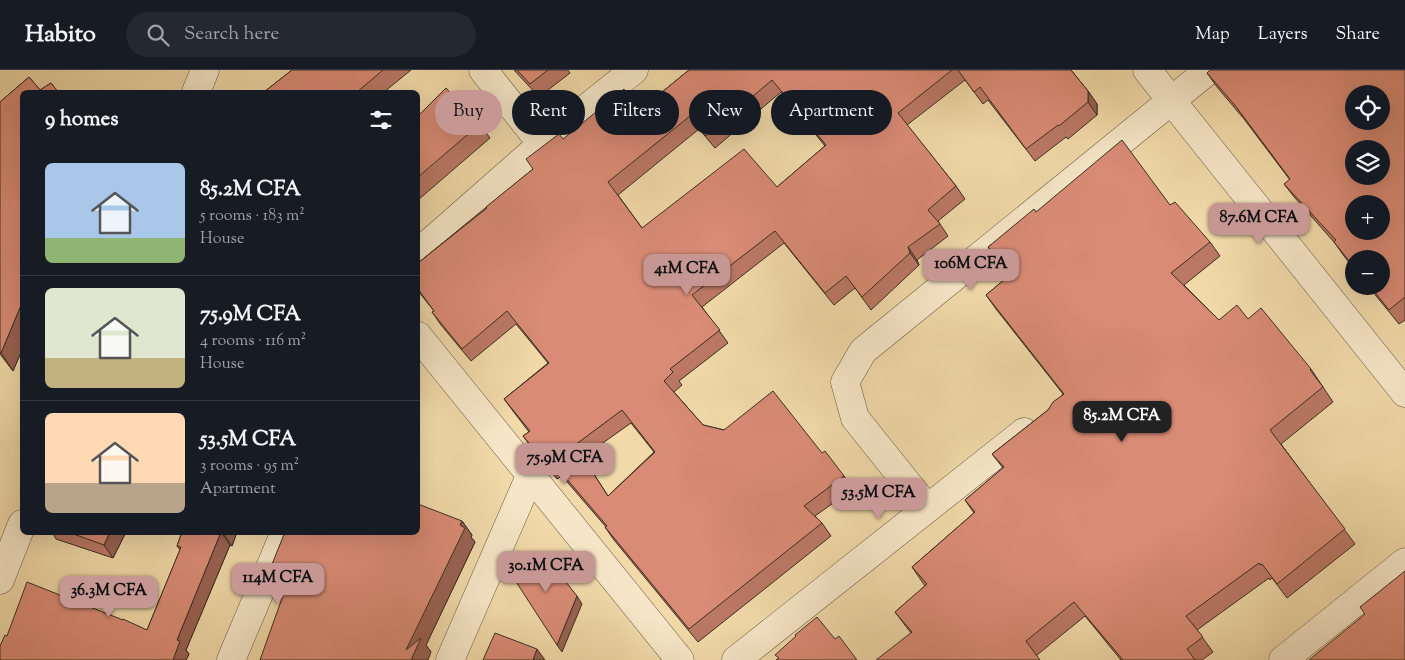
<!DOCTYPE html>
<meta charset="utf-8">
<style>
:root{--surface:#171b24;--page:#242831;--text:#f1f3f6;--muted:#9ea1a6;--line:#363941;--accent:#c59692}
body{margin:0;font-family:"Sorts Mill Goudy",serif;background:var(--page);color:var(--text);height:100vh;display:flex;flex-direction:column;font-size:19px;white-space:nowrap}
*{box-sizing:border-box;margin:0}
p{font-size:16px;color:var(--muted)}
.icon{flex:none;width:28px;height:28px;fill:none;stroke:currentColor;stroke-width:2;stroke-linecap:round;stroke-linejoin:round}
.map{position:relative;flex:1;overflow:hidden}
.panel{position:absolute;left:20px;top:20px;width:400px;height:445px;display:flex;flex-direction:column;background:var(--surface);border-radius:8px;box-shadow:0 5px 20px #0002}
.panel>*{flex:none}
.banner{position:absolute;left:435px;top:20px;width:475px;height:45px;display:flex;gap:10px}
.controls{position:absolute;left:1345px;top:15px;display:grid;gap:10px}
.controls a{display:grid;place-items:center;width:45px;height:45px;border-radius:50%;background:var(--surface);box-shadow:0 5px 20px #0002;font-size:25px}
.price{position:absolute;translate:-50% -42px;padding:0 11px;border-radius:10px;background:var(--accent);color:#111;font-size:16px;line-height:32px;filter:drop-shadow(0 1px 2px #0008)}
.price::after{content:'';position:absolute;left:50%;top:30px;width:15px;height:11px;margin-left:-8px;background:inherit;clip-path:polygon(0 0,100% 0,50% 100%)}
.price.active{background:#222;color:#fff}
ul{padding:0;list-style:none}
li{display:flex;align-items:center;gap:15px;height:125px;padding:0 25px}
li+li{border-top:1px solid var(--line)}
li span{display:grid;place-items:center;flex:none;width:140px;height:100px;border-radius:8px;color:#555}
li>.icon{margin-inline-start:auto}
span .icon{width:60px;height:60px;fill:#fffc;stroke-width:1}
li b{font-size:21px}
h2{display:flex;justify-content:space-between;align-items:center;height:60px;padding:0 25px;font-size:21px}
.tag{padding:0 18px;border-radius:22px;background:var(--surface);box-shadow:0 5px 20px #0002;font-size:18px;line-height:45px}
.tag.active{background:var(--accent);color:#111}
header{display:flex;align-items:center;gap:30px;box-sizing:border-box;height:70px;padding:0 25px;background:var(--surface);border-bottom:1px solid var(--line)}
header strong{font-size:24px}
nav{display:flex;gap:28px;margin-inline-start:auto;font-size:18px}
.search{width:350px;height:45px;background:var(--page);display:flex;align-items:center;gap:12px;box-sizing:border-box;padding:0 18px;border-radius:28px;color:var(--muted);font-size:19px}
.map>svg:first-child{display:block}
</style>
<header>
<strong>Habito</strong>
<div class="search"><svg class="icon" aria-label="search" viewBox="0 0 24 24"><circle cx="10" cy="10" r="6"/><path d="M15 15l6 6"/></svg>Search here</div>
<nav><a>Map</a><a>Layers</a><a>Share</a></nav>
</header>
<div class="map">
<svg width="1405" height="590" viewBox="0 0 1405 590">
<rect width="100%" height="100%" fill="#f1d9a9"/>
<filter id="stains"><feTurbulence type="fractalNoise" baseFrequency=".004" numOctaves="4"/><feColorMatrix values="0 0 0 0 .2 0 0 0 0 .09 0 0 0 0 .02 0 0 0 .5 -.17"/></filter>
<radialGradient id="worn" r=".72"><stop offset=".6" stop-color="#630" stop-opacity="0"/><stop offset="1" stop-color="#630" stop-opacity=".3"/></radialGradient>
<g fill="none" stroke-linecap="round" stroke-linejoin="round">
<defs>
<g id="minor">
<path d="M483 0 542 74"/>
<path d="M1147 0 1405 323"/>
<path d="M196 22 205 0"/>
<path d="M418 183 542 74 634 0"/>
<path d="M418 266 680 590"/>
<path d="M927 438 855 348 845 312 863 281 1209 0"/>
<path d="M0 510 22 454"/>
<path d="M231 590 285 462"/>
<path d="M450 590 530 406"/>
<path d="M736 590 1024 362"/>
<path d="M1283 590 1405 492"/>
</g>
</defs>
<use href="#minor" stroke="#685a43" stroke-width="29"/>
<use href="#minor" stroke="#f6e6c7" stroke-width="28"/>
</g>
<g fill="#bb7865" stroke="#3a2f21" fill-rule="evenodd">
<path d="M292 0H411L384 22H264Z"/>
<path d="M514 0H568L570 3 539 27Z"/>
<path d="M689 0H1071L1088 21 1097 34V45L1068 69 1066 67 1035 91 988 30 983 34 965 10 907 55 956 116 965 129 938 151 948 166 917 190 919 195 871 240 855 218 834 235 784 173 702 237 728 273 679 311 682 315 674 322 703 355 822 383 844 406 853 419 815 446 822 453 831 466 698 572 614 470 605 457H606L562 406 557 409 532 378 523 366 529 362 513 341 504 329 548 293 516 254 471 291 441 255 432 242 434 241 418 221V193L533 99 563 69 640 40ZM781 22 825 76 777 117 642 158 618 125 699 59 715 78ZM631 353 654 382 608 426 583 387Z"/>
<path d="M1405 0V250L1399 254 1368 216H1381L1354 189V199L1344 186 1334 172 1295 128 1284 114 1290 110 1244 49 1217 17 1207 3Z"/>
<path d="M29 7 40 20 51 13 58 22H22V280L13 301 0 284V32Z"/>
<path d="M418 46 480 54 490 68 418 130Z"/>
<path d="M1170 135 1210 172 1220 186 1184 215 1219 250 1248 249 1311 299 1333 332 1281 374 1355 474 1287 528 1272 508 1270 510 1269 508 1197 560 1213 582 1202 590H1121L1085 546 1037 585 911 563 895 542 925 516 912 497 974 443 965 430 1003 398 992 384 1048 340 1063 324 996 239 986 225 1010 205 998 192 988 177 1036 142Z"/>
<path d="M462 451 472 465 471 467 475 472 426 575 431 582 276 524 266 509Z"/>
<path d="M52 462H126L113 488 56 469Z"/>
<path d="M182 462H237L232 476 230 475 186 580 189 584 186 590H0L7 566 147 560 180 480 177 476Z"/>
</g>
<g fill="#986152" stroke="#3a2f21">
<path d="M1088 21 1097 34V45L1088 32Z"/>
<path d="M908 177 917 190 919 195 910 183Z"/>
<path d="M22 233V280L13 301 1 283Z"/>
<path d="M462 451 472 465 471 467 475 472 426 575 431 582 428 590H411L406 580Z"/>
<path d="M110 462H126L113 488 104 475Z"/>
<path d="M221 462 230 475 186 580 189 584 186 590H173L177 570Z"/>
<path d="M223 462H237L232 476 223 463Z"/>
<path d="M577 526 582 534 562 582 557 575Z"/>
<path d="M537 579 545 590H533Z"/>
</g>
<g fill="#d98b75" stroke="#3a2f21" fill-rule="evenodd">
<path d="M292 0H383L357 22H358H264Z"/>
<path d="M517 0H548L530 14Z"/>
<path d="M689 0H952L898 43 956 116 928 140 940 154 908 177 910 183 862 227 846 206 825 223 775 161 692 225 720 260 670 299 673 302 664 311 703 355 724 360 773 321 822 383 825 381 844 406 804 436 822 453 689 559 605 457 607 456 553 393 549 397 523 366 530 361 504 329 549 293 507 241 462 279 432 242 434 241 418 219V193L487 138 486 137 533 99 526 89 559 64 563 69 624 19 640 40ZM772 10 826 75 777 117 744 79 642 158 608 112 690 46 706 66ZM622 340 655 382 608 426 575 375Z"/>
<path d="M958 0H1071L1088 21V32L1059 56 1058 55 1026 79 980 17 974 22Z"/>
<path d="M1210 0H1405V227L1389 240 1370 216H1381V189H1354V197L1334 172 1336 170 1284 114 1290 109 1234 34 1207 3ZM1354 24H1381V51H1354ZM1354 79H1381V106H1354ZM1354 134H1381V161H1354Z"/>
<path d="M29 7 40 20 51 13 58 22H22V233L1 283 0 282V32Z"/>
<path d="M446 18 480 54 418 107V46Z"/>
<path d="M1122 70 1170 135 1175 132 1210 172 1171 203 1219 250 1237 235 1248 249 1261 238 1311 299 1310 300 1323 317 1270 360 1345 459 1277 514 1262 494 1260 495 1259 493 1186 546 1203 567 1187 579 1195 590H1123L1074 532 1026 571 1040 590H876L912 562 895 542 927 514 912 497 975 442 965 430 1004 397 992 384 1048 340 1053 332 1064 324 986 225 1012 203 988 177 1034 139 1036 142Z"/>
<path d="M418 434 462 451 460 455 465 458 406 580 421 568 411 590H260L286 517 266 509 285 462H418Z"/>
<path d="M68 462H110L104 475Z"/>
<path d="M182 462H221L177 570 180 571 173 590H0V576L5 565 7 566 27 512 123 550V549L147 560 181 477 177 476Z"/>
<path d="M535 484 547 488 577 526 557 575 511 504Z"/>
<path d="M1405 501V590H1309L1365 544 1360 537Z"/>
<path d="M817 547 835 569 839 566 857 590H776L779 588 775 585 796 566 795 565Z"/>
<path d="M495 563 537 579 533 590H483Z"/>
</g>
<rect width="100%" height="100%" filter="url(#stains)"/>
<rect width="100%" height="100%" fill="url(#worn)"/>
</svg>
<div class="controls">
<a><svg class="icon" aria-label="locate" viewBox="0 0 24 24"><circle cx="12" cy="12" r="6"/><path d="M12 2v4M12 18v4M2 12h4M18 12h4"/></svg></a>
<a><svg class="icon" aria-label="layers" viewBox="0 0 24 24"><path d="M12 4l9 5-9 5-9-5zM3 14l9 5 9-5"/></svg></a>
<a>+</a>
<a>−</a>
</div>
<b class="price" style="left:1259px;top:175px">87.6M CFA</b>
<b class="price" style="left:971px;top:221px">106M CFA</b>
<b class="price" style="left:687px;top:226px">41M CFA</b>
<b class="price active" style="left:1122px;top:373px">85.2M CFA</b>
<b class="price" style="left:565px;top:415px">75.9M CFA</b>
<b class="price" style="left:879px;top:450px">53.5M CFA</b>
<b class="price" style="left:546px;top:523px">30.1M CFA</b>
<b class="price" style="left:278px;top:535px">114M CFA</b>
<b class="price" style="left:109px;top:548px">36.3M CFA</b>
<div class="banner">
<a class="tag active">Buy</a>
<a class="tag">Rent</a>
<a class="tag">Filters</a>
<a class="tag">New</a>
<a class="tag">Apartment</a>
</div>
<section class="panel">
<h2>9 homes<svg class="icon" aria-label="filters" viewBox="0 0 24 24"><path d="M4 7h16M4 17h16"/><circle cx="9" cy="7" r="2"/><circle cx="15" cy="17" r="2"/></svg></h2>
<ul>
<li><span style="background:linear-gradient(#a9c7e8 75%,#8fb573 0)"><svg class="icon" aria-label="home" viewBox="0 0 24 24"><path d="M3 11l9-7 9 7M6 9v11h12V9"/></svg></span><div><b>85.2M CFA</b><p>5 rooms · 183 m²</p><p>House</p></div></li>
<li><span style="background:linear-gradient(#dfe7d0 70%,#c2b280 0)"><svg class="icon" aria-label="home" viewBox="0 0 24 24"><path d="M3 11l9-7 9 7M6 9v11h12V9"/></svg></span><div><b>75.9M CFA</b><p>4 rooms · 116 m²</p><p>House</p></div></li>
<li><span style="background:linear-gradient(#ffd9b3 70%,#b9a48a 0)"><svg class="icon" aria-label="home" viewBox="0 0 24 24"><path d="M3 11l9-7 9 7M6 9v11h12V9"/></svg></span><div><b>53.5M CFA</b><p>3 rooms · 95 m²</p><p>Apartment</p></div></li>
</ul>
</section>
</div>
